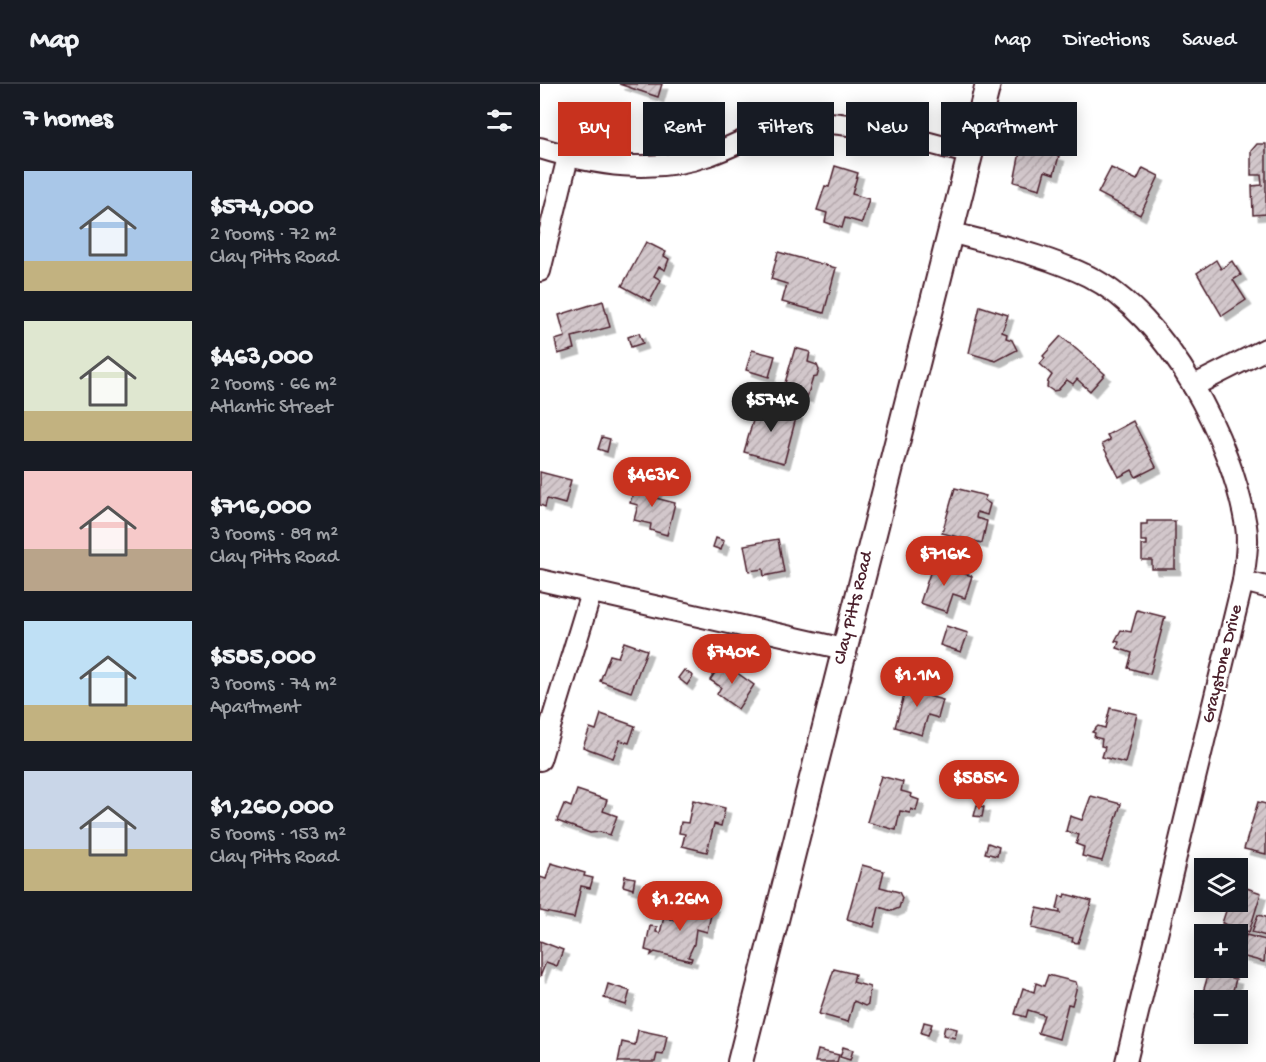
<!DOCTYPE html>
<meta charset="utf-8">
<style>
:root{--surface:#171b24;--page:#20242c;--text:#f1f3f6;--muted:#9ea1a6;--line:#363941;--accent:#c8321e}
body{margin:0;font-family:"Gochi Hand",sans-serif;background:var(--page);color:var(--text);height:100vh;display:flex;flex-direction:column;font-size:22px;white-space:nowrap}
*{box-sizing:border-box;margin:0}
p{font-size:20px;color:var(--muted)}
.icon{flex:none;width:33px;height:33px;fill:none;stroke:currentColor;stroke-width:2;stroke-linecap:round;stroke-linejoin:round}
.map{position:relative;flex:1;overflow:hidden}
.sheet{display:flex;flex-direction:column;background:var(--surface);width:540px}
.sheet>*{flex:none}
.guide{position:absolute;left:18px;top:18px;width:570px;height:54px;display:flex;gap:12px}
.buttons{position:absolute;left:654px;top:774px;display:grid;gap:12px}
.buttons a{display:grid;place-items:center;width:54px;height:54px;border-radius:0px;background:var(--surface);box-shadow:0 3px 15px #0003;font-size:30px}
.price{position:absolute;translate:-50% -51px;padding:0 14px;border-radius:21px;background:var(--accent);color:#fff;font-size:20px;line-height:39px;filter:drop-shadow(0 2px 3px #0008)}
.price::after{content:'';position:absolute;left:50%;top:36px;width:18px;height:14px;margin-left:-9px;background:inherit;clip-path:polygon(0 0,100% 0,50% 100%)}
.price.on{background:#222;color:#fff}
ul{padding:0;list-style:none}
li{display:flex;align-items:center;gap:18px;height:150px;padding:0 24px}
li span{display:grid;place-items:center;flex:none;width:168px;height:120px;border-radius:0px;color:#555}
li>.icon{margin-inline-start:auto}
span .icon{width:72px;height:72px;fill:#fffc;stroke-width:1}
li b{font-size:26px}
h2{display:flex;justify-content:space-between;align-items:center;height:72px;padding:0 24px;font-size:26px}
.pill{padding:0 21px;border-radius:0px;background:var(--surface);box-shadow:0 3px 15px #0003;font-size:21px;line-height:54px}
.pill.on{background:var(--accent);color:#fff}
header{display:flex;align-items:center;gap:36px;box-sizing:border-box;height:84px;padding:0 30px;background:var(--surface);border-bottom:2px solid var(--line)}
header strong{font-size:28px}
nav{display:flex;gap:33px;margin-inline-start:auto;font-size:21px}
main{display:flex;flex:1;min-height:0}
.map>svg:first-child{display:block}
</style>
<header>
<strong>Map</strong>
<nav><a>Map</a><a>Directions</a><a>Saved</a></nav>
</header>
<main>
<section class="sheet">
<h2>7 homes<svg class="icon" aria-label="filters" viewBox="0 0 24 24"><path d="M4 7h16M4 17h16"/><circle cx="9" cy="7" r="2"/><circle cx="15" cy="17" r="2"/></svg></h2>
<ul>
<li><span style="background:linear-gradient(#a9c7e8 75%,#c2b280 0)"><svg class="icon" aria-label="home" viewBox="0 0 24 24"><path d="M3 11l9-7 9 7M6 9v11h12V9"/></svg></span><div><b>$574,000</b><p>2 rooms · 72 m²</p><p>Clay Pitts Road</p></div></li>
<li><span style="background:linear-gradient(#dfe7d0 75%,#c2b280 0)"><svg class="icon" aria-label="home" viewBox="0 0 24 24"><path d="M3 11l9-7 9 7M6 9v11h12V9"/></svg></span><div><b>$463,000</b><p>2 rooms · 66 m²</p><p>Atlantic Street</p></div></li>
<li><span style="background:linear-gradient(#f6c9c9 65%,#b9a48a 0)"><svg class="icon" aria-label="home" viewBox="0 0 24 24"><path d="M3 11l9-7 9 7M6 9v11h12V9"/></svg></span><div><b>$716,000</b><p>3 rooms · 89 m²</p><p>Clay Pitts Road</p></div></li>
<li><span style="background:linear-gradient(#bfe0f5 70%,#c2b280 0)"><svg class="icon" aria-label="home" viewBox="0 0 24 24"><path d="M3 11l9-7 9 7M6 9v11h12V9"/></svg></span><div><b>$585,000</b><p>3 rooms · 74 m²</p><p>Apartment</p></div></li>
<li><span style="background:linear-gradient(#c9d6e8 65%,#c2b280 0)"><svg class="icon" aria-label="home" viewBox="0 0 24 24"><path d="M3 11l9-7 9 7M6 9v11h12V9"/></svg></span><div><b>$1,260,000</b><p>5 rooms · 153 m²</p><p>Clay Pitts Road</p></div></li>
</ul>
</section>
<div class="map">
<svg width="726" height="978" viewBox="0 0 726 978">
<defs>
<pattern id="building-hatch" width="6" height="6" patternUnits="userSpaceOnUse" patternTransform="scale(1.5)"><rect width="6" height="6" fill="#d2c7cb"/><path d="M-1 1l2-2M0 6l6-6M5 7l2-2" fill="none" stroke="#b6aaae"/></pattern>
<filter id="shadow"><feDropShadow dx="5.5" dy="5.5" stdDeviation="0" flood-color="#0004"/></filter>
</defs>
<rect width="100%" height="100%" fill="#fff"/>
<filter id="ink" filterUnits="userSpaceOnUse"><feTurbulence type="fractalNoise" baseFrequency=".0167" numOctaves="2"/><feDisplacementMap in="SourceGraphic" scale="12" xChannelSelector="R" yChannelSelector="G"/><feConvolveMatrix kernelMatrix="1 2 1 2 8 2 1 2 1" color-interpolation-filters="sRGB"/></filter>
<g filter="url(#ink)">
<g fill="url(#building-hatch)" stroke="#4a1f2b" stroke-width="1.5" filter="url(#shadow)">
<path d="M79 0H122L118 13Z"/>
<path d="M482 58 510 66 509 69 519 72 514 90 505 87 500 105 474 98Z"/>
<path d="M717 60H726V130L713 131 712 102 722 101 721 91H711V67Z"/>
<path d="M295 82 318 89 312 110 329 115 322 139 305 134 302 144 285 138 287 129 277 126 285 102 289 103Z"/>
<path d="M571 84 597 96 603 84 619 92 600 131 558 109Z"/>
<path d="M106 158 126 168 124 172 129 175 125 186 119 183 114 192 121 196 110 217 82 202Z"/>
<path d="M238 168 296 184 284 229 242 218 247 200 231 195Z"/>
<path d="M676 176 681 185 692 177 701 191 693 196 706 216 682 232 657 189Z"/>
<path d="M63 217 70 243 32 253 35 265 18 270 15 256 25 253 19 231Z"/>
<path d="M440 222 468 231 462 248 467 250 466 254 472 256 477 266 456 277 429 269Z"/>
<path d="M99 249 103 259 91 263 88 253Z"/>
<path d="M521 252 565 290 550 307 537 295 533 300 527 296 518 306 513 307 507 303 508 297 512 291 500 280 505 274 503 272Z"/>
<path d="M255 264 270 268 268 278 277 281 279 286 277 293 273 294 267 313 243 306Z"/>
<path d="M212 266 235 272 229 293 206 286Z"/>
<path d="M218 319 257 330 244 379 204 368Z"/>
<path d="M593 337 616 383 596 393 592 386 579 393 562 360 570 356 567 351Z"/>
<path d="M62 353 70 355 67 368 58 365Z"/>
<path d="M0 388 31 396 25 420 7 415 5 423 0 421Z"/>
<path d="M96 398 113 403 115 400 118 404 112 413 135 419 127 451 110 446 111 440 94 436 98 421 90 419Z"/>
<path d="M415 404 446 412 444 416 450 420 447 431 437 428 436 434 447 437 442 459 402 449Z"/>
<path d="M607 437H635V485H612V476H602V461H607V457H601V440H607Z"/>
<path d="M176 454 184 457 181 466 173 463Z"/>
<path d="M238 455 244 488 224 492 223 485 209 487 204 461Z"/>
<path d="M393 480 432 492 425 514 413 510 407 528 380 519Z"/>
<path d="M597 526 625 533 610 590 588 584 592 569 577 564 579 558 575 557 581 546 591 548Z"/>
<path d="M406 542 428 549 421 568 400 561Z"/>
<path d="M84 558 107 566 91 608 60 597 70 571 78 573Z"/>
<path d="M182 578 214 601 198 625 177 610 181 603 170 596Z"/>
<path d="M144 586 153 592 147 601 138 594Z"/>
<path d="M368 597 390 604 388 612 403 616 398 634 388 631 382 651 355 643Z"/>
<path d="M570 624 597 630 585 679 562 673 565 663 561 662 562 655 554 653 555 649 552 648 558 642 565 644Z"/>
<path d="M61 630 95 642 89 659 80 656 73 674 43 663 50 644 56 646Z"/>
<path d="M341 692 363 698 361 707 372 710 371 713 379 716 376 727 371 725 370 729 360 727 356 746 327 738Z"/>
<path d="M37 706 67 716 63 727 77 732 70 751 60 748 50 749 17 737 24 720 31 723Z"/>
<path d="M551 712 581 720 562 777 542 772 544 763 536 760 539 751 526 747 530 732 542 736Z"/>
<path d="M153 716 185 724 181 742 174 740 167 768 142 762 145 750 139 749 141 738 148 739Z"/>
<path d="M718 718 726 720V770L704 765Z"/>
<path d="M437 721 444 723 442 733 434 732Z"/>
<path d="M448 759 459 763 457 772 445 769Z"/>
<path d="M11 779 45 789 44 792 53 794 50 804 41 802 34 834 0 827V793L6 795Z"/>
<path d="M322 781 344 787 340 803 359 808 362 814 359 824 352 827 339 823 334 843 307 835Z"/>
<path d="M85 792 95 794 93 805 83 802Z"/>
<path d="M698 801 721 809 709 848 682 839 689 818H698Z"/>
<path d="M525 810 552 817 538 859 532 858 533 854 492 844 497 824 520 829V826L517 825 520 812 524 813Z"/>
<path d="M152 817 173 822 167 848 156 845 154 860 148 873 152 874 151 877 115 868 111 871 112 868 105 866 110 842 117 843 116 848 120 849 124 833 134 836 135 828 148 831Z"/>
<path d="M718 831 726 833V852L712 848Z"/>
<path d="M706 851 726 856 724 878 701 872Z"/>
<path d="M0 857 23 866 17 882 6 878 0 893Z"/>
<path d="M294 885 315 890 313 898 330 903 328 920 325 922 314 917 308 938 279 930Z"/>
<path d="M669 888 696 895 692 910 698 911 697 916H664V937L655 935Z"/>
<path d="M508 891 536 898 537 902 532 921 528 920 519 955 498 949 504 931 488 926 486 933 475 930 483 904 494 908 496 899 504 902Z"/>
<path d="M68 900 90 907 86 921 64 914Z"/>
<path d="M384 938 392 940 388 951 381 949Z"/>
<path d="M405 942 417 945 415 954 403 951Z"/>
<path d="M98 946 127 952 123 971 117 970 115 978H78L82 958 95 961Z"/>
<path d="M303 963 313 966 310 976 300 973Z"/>
<path d="M278 966 299 971 297 978H275Z"/>
</g>
<g fill="none" stroke-linecap="round" stroke-linejoin="round">
<defs>
<g id="minor">
<path d="M0 64C55 81 113 91 169 71 199 61 226 42 259 39 316 35 373 56 428 69"/>
<path d="M410 148C456 161 505 171 548 192 629 232 692 357 706 442 709 459 705 480 703 497L586 978"/>
<path d="M0 187 28 73"/>
<path d="M653 302 726 265"/>
<path d="M0 496 304 565"/>
<path d="M703 497 726 503"/>
<path d="M0 676 51 509"/>
</g>
<path id="tertiary" d="M200 978 448 0"/>
</defs>
<use href="#minor" stroke="#4a1f2b" stroke-width="24"/>
<use href="#tertiary" stroke="#4a1f2b" stroke-width="28"/>
<use href="#minor" stroke="#fff" stroke-width="20"/>
<use href="#tertiary" stroke="#fff" stroke-width="24"/>
</g>
</g>
<g text-anchor="middle" dominant-baseline="central" stroke-width="4.5" stroke-linejoin="round" paint-order="stroke">
<g font-size="18" fill="#4a1f2b" stroke="#fff">
<text transform="translate(314 524) rotate(-76)">Clay Pitts Road</text>
<text transform="translate(683 580) rotate(-76)">Graystone Drive</text>
</g>
</g>
</svg>
<div class="buttons">
<a><svg class="icon" aria-label="layers" viewBox="0 0 24 24"><path d="M12 4l9 5-9 5-9-5zM3 14l9 5 9-5"/></svg></a>
<a>+</a>
<a>−</a>
</div>
<b class="price on" style="left:231px;top:349px">$574K</b>
<b class="price" style="left:112px;top:424px">$463K</b>
<b class="price" style="left:404px;top:503px">$716K</b>
<b class="price" style="left:192px;top:601px">$740K</b>
<b class="price" style="left:377px;top:624px">$1.1M</b>
<b class="price" style="left:439px;top:727px">$585K</b>
<b class="price" style="left:140px;top:848px">$1.26M</b>
<div class="guide">
<a class="pill on">Buy</a>
<a class="pill">Rent</a>
<a class="pill">Filters</a>
<a class="pill">New</a>
<a class="pill">Apartment</a>
</div>
</div>
</main>
